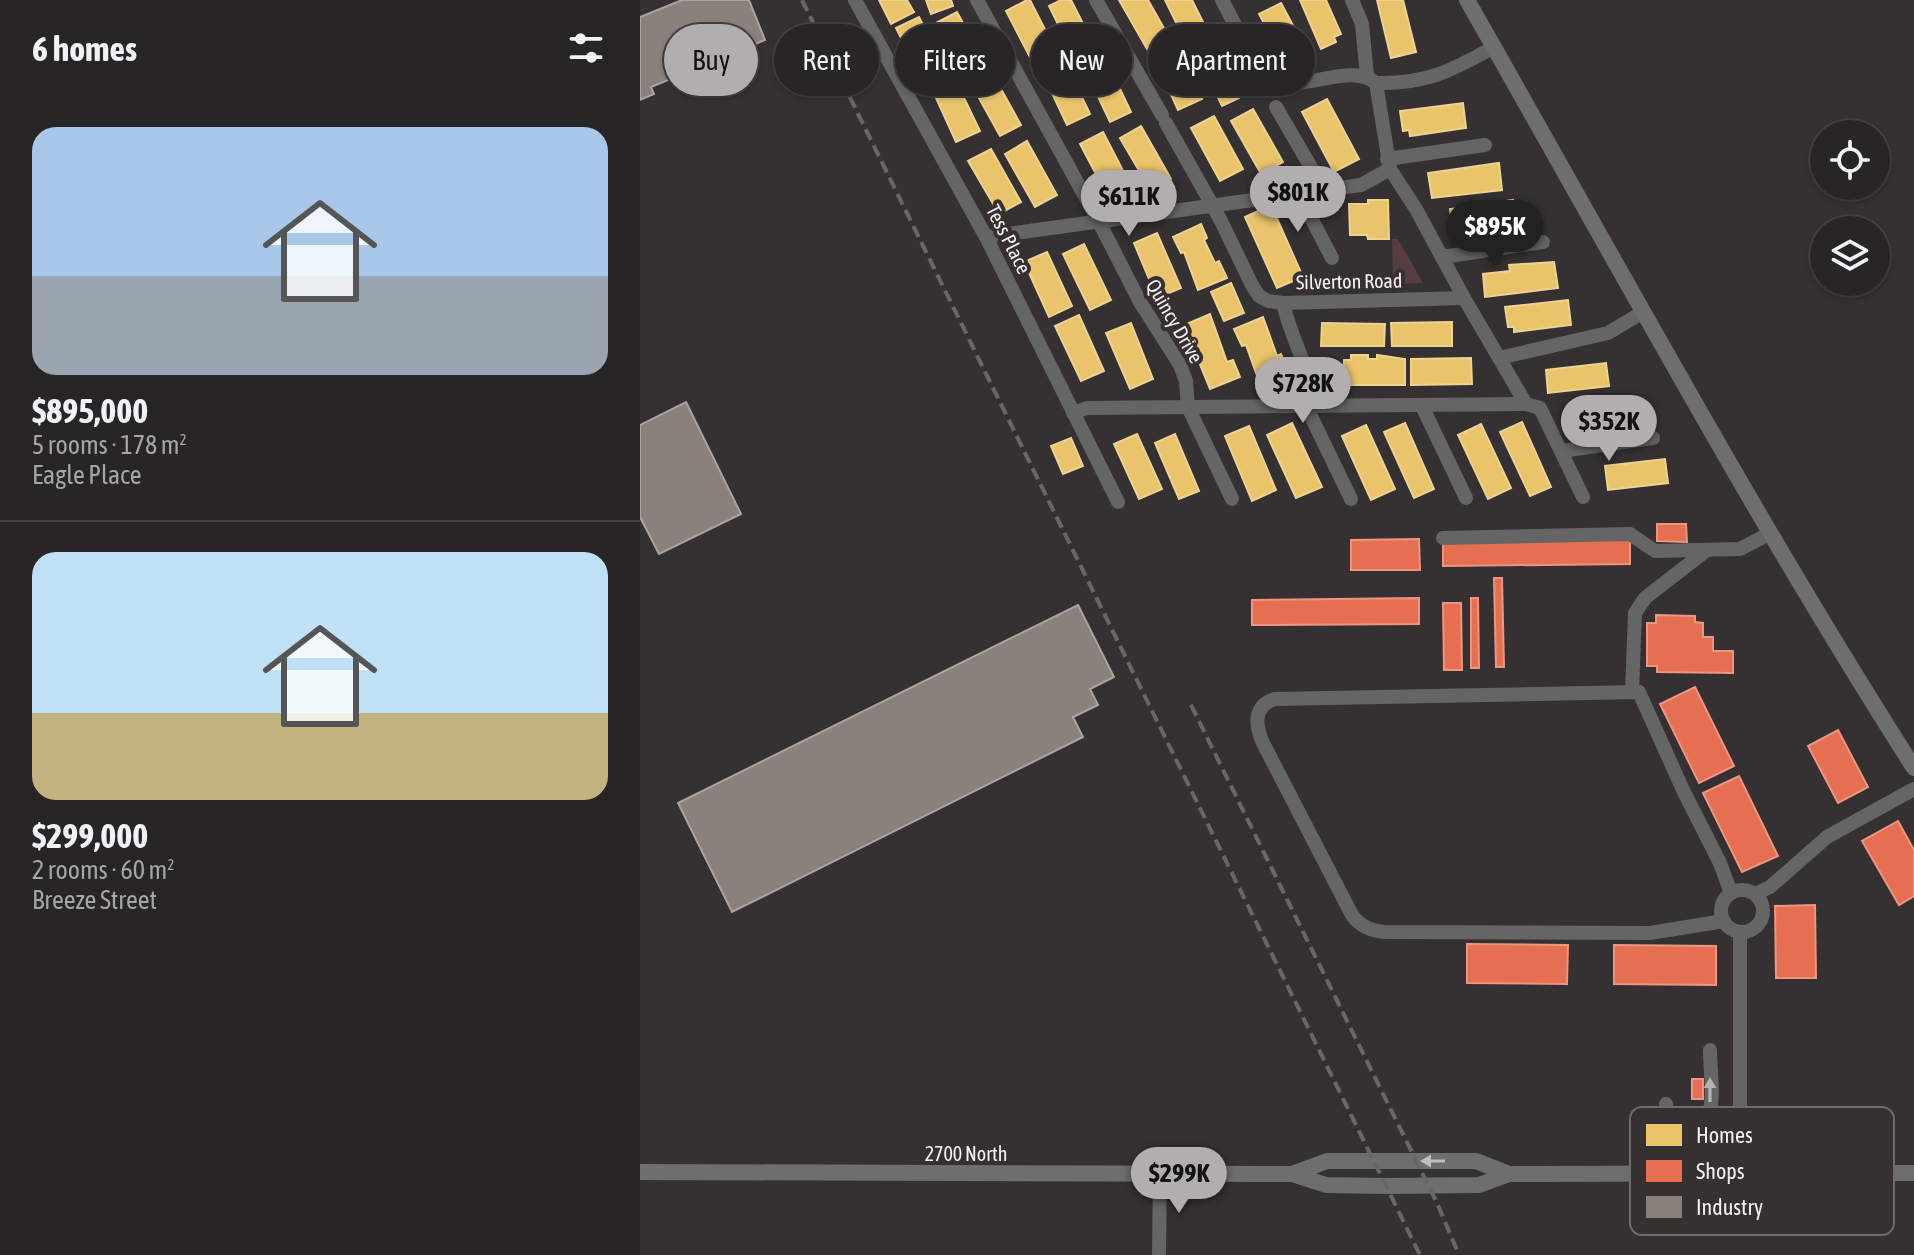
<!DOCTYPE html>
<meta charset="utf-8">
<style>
:root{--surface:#282526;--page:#343132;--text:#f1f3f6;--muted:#a5a5a7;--line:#444243;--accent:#b2aeaf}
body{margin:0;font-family:"Asap Condensed",sans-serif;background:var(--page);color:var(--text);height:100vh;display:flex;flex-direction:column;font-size:30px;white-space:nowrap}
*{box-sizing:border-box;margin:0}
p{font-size:26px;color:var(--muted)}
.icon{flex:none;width:44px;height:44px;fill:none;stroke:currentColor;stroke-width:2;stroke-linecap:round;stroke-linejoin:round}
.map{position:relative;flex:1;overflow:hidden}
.details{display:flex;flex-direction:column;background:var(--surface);width:640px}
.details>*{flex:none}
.top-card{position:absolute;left:24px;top:24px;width:760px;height:72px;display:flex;gap:16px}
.controls{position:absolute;left:1170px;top:120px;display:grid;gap:16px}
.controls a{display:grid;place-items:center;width:80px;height:80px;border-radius:50%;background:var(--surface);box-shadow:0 2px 6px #0004,0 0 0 2px var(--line);font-size:40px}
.price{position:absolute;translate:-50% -68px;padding:0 18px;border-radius:28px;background:var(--accent);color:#111;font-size:26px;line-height:52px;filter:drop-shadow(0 2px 4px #0008)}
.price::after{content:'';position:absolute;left:50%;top:48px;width:24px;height:18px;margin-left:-12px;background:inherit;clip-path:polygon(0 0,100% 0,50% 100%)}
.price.on{background:#222;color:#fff}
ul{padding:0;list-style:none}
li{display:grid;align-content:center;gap:16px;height:424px;padding:0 32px}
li+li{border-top:2px solid var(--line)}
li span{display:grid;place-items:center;height:248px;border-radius:24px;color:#555}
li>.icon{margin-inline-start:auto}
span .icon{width:144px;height:144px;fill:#fffc;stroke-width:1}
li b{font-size:34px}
h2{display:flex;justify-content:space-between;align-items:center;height:96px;padding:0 32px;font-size:34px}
.pill{padding:0 28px;border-radius:36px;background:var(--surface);box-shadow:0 2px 6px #0004,0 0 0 2px var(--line);font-size:28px;line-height:72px}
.pill.on{background:var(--accent);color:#111}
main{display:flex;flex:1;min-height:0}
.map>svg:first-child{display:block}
</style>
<main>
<section class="details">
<h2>6 homes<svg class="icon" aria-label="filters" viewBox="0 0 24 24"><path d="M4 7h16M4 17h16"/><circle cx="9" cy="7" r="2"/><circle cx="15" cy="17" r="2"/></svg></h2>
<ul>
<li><span style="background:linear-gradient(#a9c7e8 60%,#9aa5b1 0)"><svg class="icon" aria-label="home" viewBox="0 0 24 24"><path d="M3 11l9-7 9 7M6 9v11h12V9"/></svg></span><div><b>$895,000</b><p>5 rooms · 178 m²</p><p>Eagle Place</p></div></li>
<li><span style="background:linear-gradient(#bfe0f5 65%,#c2b280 0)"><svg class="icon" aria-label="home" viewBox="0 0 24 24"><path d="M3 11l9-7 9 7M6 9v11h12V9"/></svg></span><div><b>$299,000</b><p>2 rooms · 60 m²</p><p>Breeze Street</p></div></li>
</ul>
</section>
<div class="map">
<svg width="1274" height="1255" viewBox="0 0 1274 1255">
<rect width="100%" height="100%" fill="#353132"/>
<path fill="#553d40" d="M752 239H758L783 283 753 284Z"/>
<g fill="#e9c46a" stroke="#edd293" stroke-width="2">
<path d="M239 0H267L274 12 251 24Z"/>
<path d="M286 0H311L313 6 291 14Z"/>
<path d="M387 0H390L417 53 394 65 366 11Z"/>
<path d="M421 0H431L457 51 436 61 409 6Z"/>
<path d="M479 0H508L529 37 507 49Z"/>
<path d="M525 0H552L569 34 547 45Z"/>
<path d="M660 0H686L701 34 694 37 696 42 681 49Z"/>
<path d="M737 0H763L776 52 751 58Z"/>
<path d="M641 3 669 55 647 67 619 14Z"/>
<path d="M317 12 346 65 326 76 296 23Z"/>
<path d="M279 17 306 71 283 82 256 28Z"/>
<path d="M576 39 600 89 596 91 599 98 582 106 555 49Z"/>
<path d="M537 44 562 99 538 110 513 55Z"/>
<path d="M464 55 491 112 470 122 443 65Z"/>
<path d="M424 59 450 114 427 125 401 70Z"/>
<path d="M351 71 381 125 360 136 330 82Z"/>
<path d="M314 77 340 131 316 142 291 87Z"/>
<path d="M687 99 719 159 694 172 662 112Z"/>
<path d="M823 103 826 128 770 136 769 130 763 131 760 111Z"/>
<path d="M613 109 643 162 621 174 591 121Z"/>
<path d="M574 116 603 169 580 181 551 128Z"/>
<path d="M501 126 531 179 511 191 480 138Z"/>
<path d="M463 132 492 188 477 196 475 191 467 195 440 144Z"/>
<path d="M387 141 417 195 395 207 365 154Z"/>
<path d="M351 149 381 202 359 214 328 161Z"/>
<path d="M859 163 862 190 792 198 788 173Z"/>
<path d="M728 200H748L749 239H728L727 235H710L709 204H728Z"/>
<path d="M873 200 876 225 820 234V228L813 229 810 209Z"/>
<path d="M631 205 663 277 637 288 605 217Z"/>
<path d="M561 224 567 238 564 240 575 263 579 261 587 278 558 290 544 252 541 253 533 237Z"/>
<path d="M517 233 541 288 517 298 494 243Z"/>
<path d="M444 244 471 300 450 310 423 254Z"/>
<path d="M407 252 432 306 409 317 384 262Z"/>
<path d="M914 262 918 288 845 297 843 274 870 271 869 265Z"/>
<path d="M591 283 604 313 584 321 571 292Z"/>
<path d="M928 300 931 325 874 332V327H868L865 307Z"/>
<path d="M570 314 587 362 593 360 600 377 570 389 544 325Z"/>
<path d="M439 315 464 371 441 381 415 326Z"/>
<path d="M623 317 637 356 641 354 649 371 620 384 606 345 602 346 594 329Z"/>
<path d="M812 322V346H752L751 323Z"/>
<path d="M491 323 513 379 490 389 466 333Z"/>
<path d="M682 323 745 324 744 346H681Z"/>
<path d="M711 355H728V359H737V355L765 359V385H704V360H711Z"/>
<path d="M831 358 832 384 771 385V359Z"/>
<path d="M966 363 969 386 908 393 906 370Z"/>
<path d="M990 397 992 422 932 428 930 403Z"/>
<path d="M882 422 911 487 890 496 860 432Z"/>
<path d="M652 423 682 487 656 498 627 435Z"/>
<path d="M765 423 794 489 774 498 744 432Z"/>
<path d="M841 424 871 488 848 499 818 435Z"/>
<path d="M726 425 755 489 731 500 702 436Z"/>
<path d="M609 426 636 490 612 501 585 436Z"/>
<path d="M497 434 522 489 499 499 474 444Z"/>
<path d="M535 434 559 491 539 499 515 443Z"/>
<path d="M431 438 443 466 423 474 411 446Z"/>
<path d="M1025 459 1028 483 968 490 965 466Z"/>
</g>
<g fill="#e76f51" stroke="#ec9681" stroke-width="2">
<path d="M1017 524H1046L1047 542 1017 541Z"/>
<path d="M990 538V564L803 566V540Z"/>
<path d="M779 539 780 570H711V540Z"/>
<path d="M854 578H862L864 667H856Z"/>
<path d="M779 598V624L612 625V600Z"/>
<path d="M831 598H838L839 668H831Z"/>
<path d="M803 603H821L822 670H804Z"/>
<path d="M1016 615 1055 616V622L1063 623V637H1073V651H1093V673L1017 672V666H1007V623H1016Z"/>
<path d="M1055 687 1094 766 1059 783 1020 704Z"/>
<path d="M1198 730 1228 787 1198 803 1168 746Z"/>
<path d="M1099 776 1138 856 1102 872 1063 793Z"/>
<path d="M1258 821 1274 850V896L1259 905 1222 841Z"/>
<path d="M1175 905 1176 978H1136L1135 906Z"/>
<path d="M827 944 928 945 927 984 827 983Z"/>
<path d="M974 945 1076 946V985L974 984Z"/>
<rect x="1052" y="1079" width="11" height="20"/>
</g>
<g fill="#8a817c" stroke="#aaa39f" stroke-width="2">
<path d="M42 0H109L125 40 11 87 14 94 0 100V17Z"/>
<path d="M46 402 101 514 19 554 0 517V425Z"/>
<path d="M438 605 474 677 450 689 458 705 433 717 443 737 92 912 38 803Z"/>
</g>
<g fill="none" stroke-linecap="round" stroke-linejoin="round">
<g stroke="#656566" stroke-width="14">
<path d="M215 0 346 237 478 502"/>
<path d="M337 0 458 220 500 302 540 365 546 381 548 407 592 499"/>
<path d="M456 0 522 115"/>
<path d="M582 0C591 16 615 68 627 77 655 98 708 60 736 83 787 84 811 71 854 47"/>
<path d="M712 0 722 24 727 76"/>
<path d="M736 83 750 169 776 209 824 298 886 404 900 408 943 497"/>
<path d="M636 107 683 188"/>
<path d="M526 123 580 219 612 285 619 296 628 301 643 303C651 338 669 370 678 405"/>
<path d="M747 159 845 145"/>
<path d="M658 193 692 258"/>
<path d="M346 237 721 185 750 169"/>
<path d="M802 257 903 242"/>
<path d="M643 303 824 298"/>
<path d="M859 358 968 333 1003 312"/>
<path d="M666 406 711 499"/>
<path d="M782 406 826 498"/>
<path d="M433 413 447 408 886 404"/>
<path d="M921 451 1013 438"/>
<path d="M803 538 990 534 1015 551 1100 549 1129 534"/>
<path d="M992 692 995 613 1005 598 1067 550"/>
<circle cx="1102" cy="911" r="21"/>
<path d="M1115 894 1130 887 1187 837 1274 789"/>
<path d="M1084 921 1010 933 744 932C730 930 721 927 712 915L623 743C615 725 613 706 635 699L999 692 1043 790 1080 863 1091 893"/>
<path d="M1100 932V1173"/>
<path d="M1026 1104 1029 1127C1085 1139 1070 1088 1070 1050"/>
<path d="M519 1255 520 1174"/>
</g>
<g stroke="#6f6e6e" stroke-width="16">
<path d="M827 0C974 257 1114 518 1274 768"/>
<path d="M0 1172 652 1174 686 1185 746 1186 839 1185 869 1174 1274 1173"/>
<path d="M652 1174 687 1161H836L869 1174"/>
</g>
<g stroke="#686768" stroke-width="4" stroke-dasharray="12 6" stroke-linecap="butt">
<path d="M162 0 780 1255"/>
<path d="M551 705 797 1203 819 1255"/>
</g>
</g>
<defs><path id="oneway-solid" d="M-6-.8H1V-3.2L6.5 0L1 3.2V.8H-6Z" transform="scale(2)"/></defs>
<use fill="#b5b3b3" href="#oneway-solid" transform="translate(1070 1090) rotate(-90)"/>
<use fill="#c0bdbd" href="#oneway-solid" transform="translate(793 1161) rotate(180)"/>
<g text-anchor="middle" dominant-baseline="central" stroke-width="8" stroke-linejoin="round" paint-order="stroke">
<g font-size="20" fill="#f6f2f2" stroke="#363031">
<text transform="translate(369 239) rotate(63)">Tess Place</text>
<text transform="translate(709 281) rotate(-1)">Silverton Road</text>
<text transform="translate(535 321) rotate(60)">Quincy Drive</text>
<text x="326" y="1153">2700 North</text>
</g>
</g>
<rect x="990" y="1107" width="264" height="128" rx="12" fill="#363031" stroke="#706a6b" stroke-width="2"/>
<rect x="1006" y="1124" width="36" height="22" fill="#e9c46a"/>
<rect x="1006" y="1160" width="36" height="22" fill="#e76f51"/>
<rect x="1006" y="1196" width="36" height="22" fill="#8a817c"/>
<g font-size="22" fill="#f6f2f2">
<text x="1056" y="1143">Homes</text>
<text x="1056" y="1179">Shops</text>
<text x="1056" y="1215">Industry</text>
</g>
</svg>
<div class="controls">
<a><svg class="icon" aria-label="locate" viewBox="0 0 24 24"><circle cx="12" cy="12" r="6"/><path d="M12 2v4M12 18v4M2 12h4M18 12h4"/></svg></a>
<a><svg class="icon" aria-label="layers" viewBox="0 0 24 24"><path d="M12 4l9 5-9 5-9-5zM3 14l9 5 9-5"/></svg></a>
</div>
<b class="price" style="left:658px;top:234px">$801K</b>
<b class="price" style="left:489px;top:238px">$611K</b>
<b class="price on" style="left:855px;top:268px">$895K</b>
<b class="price" style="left:663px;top:425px">$728K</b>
<b class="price" style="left:969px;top:463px">$352K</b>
<b class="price" style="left:539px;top:1215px">$299K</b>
<div class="top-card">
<a class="pill on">Buy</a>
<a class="pill">Rent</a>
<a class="pill">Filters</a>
<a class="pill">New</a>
<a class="pill">Apartment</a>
</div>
</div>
</main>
